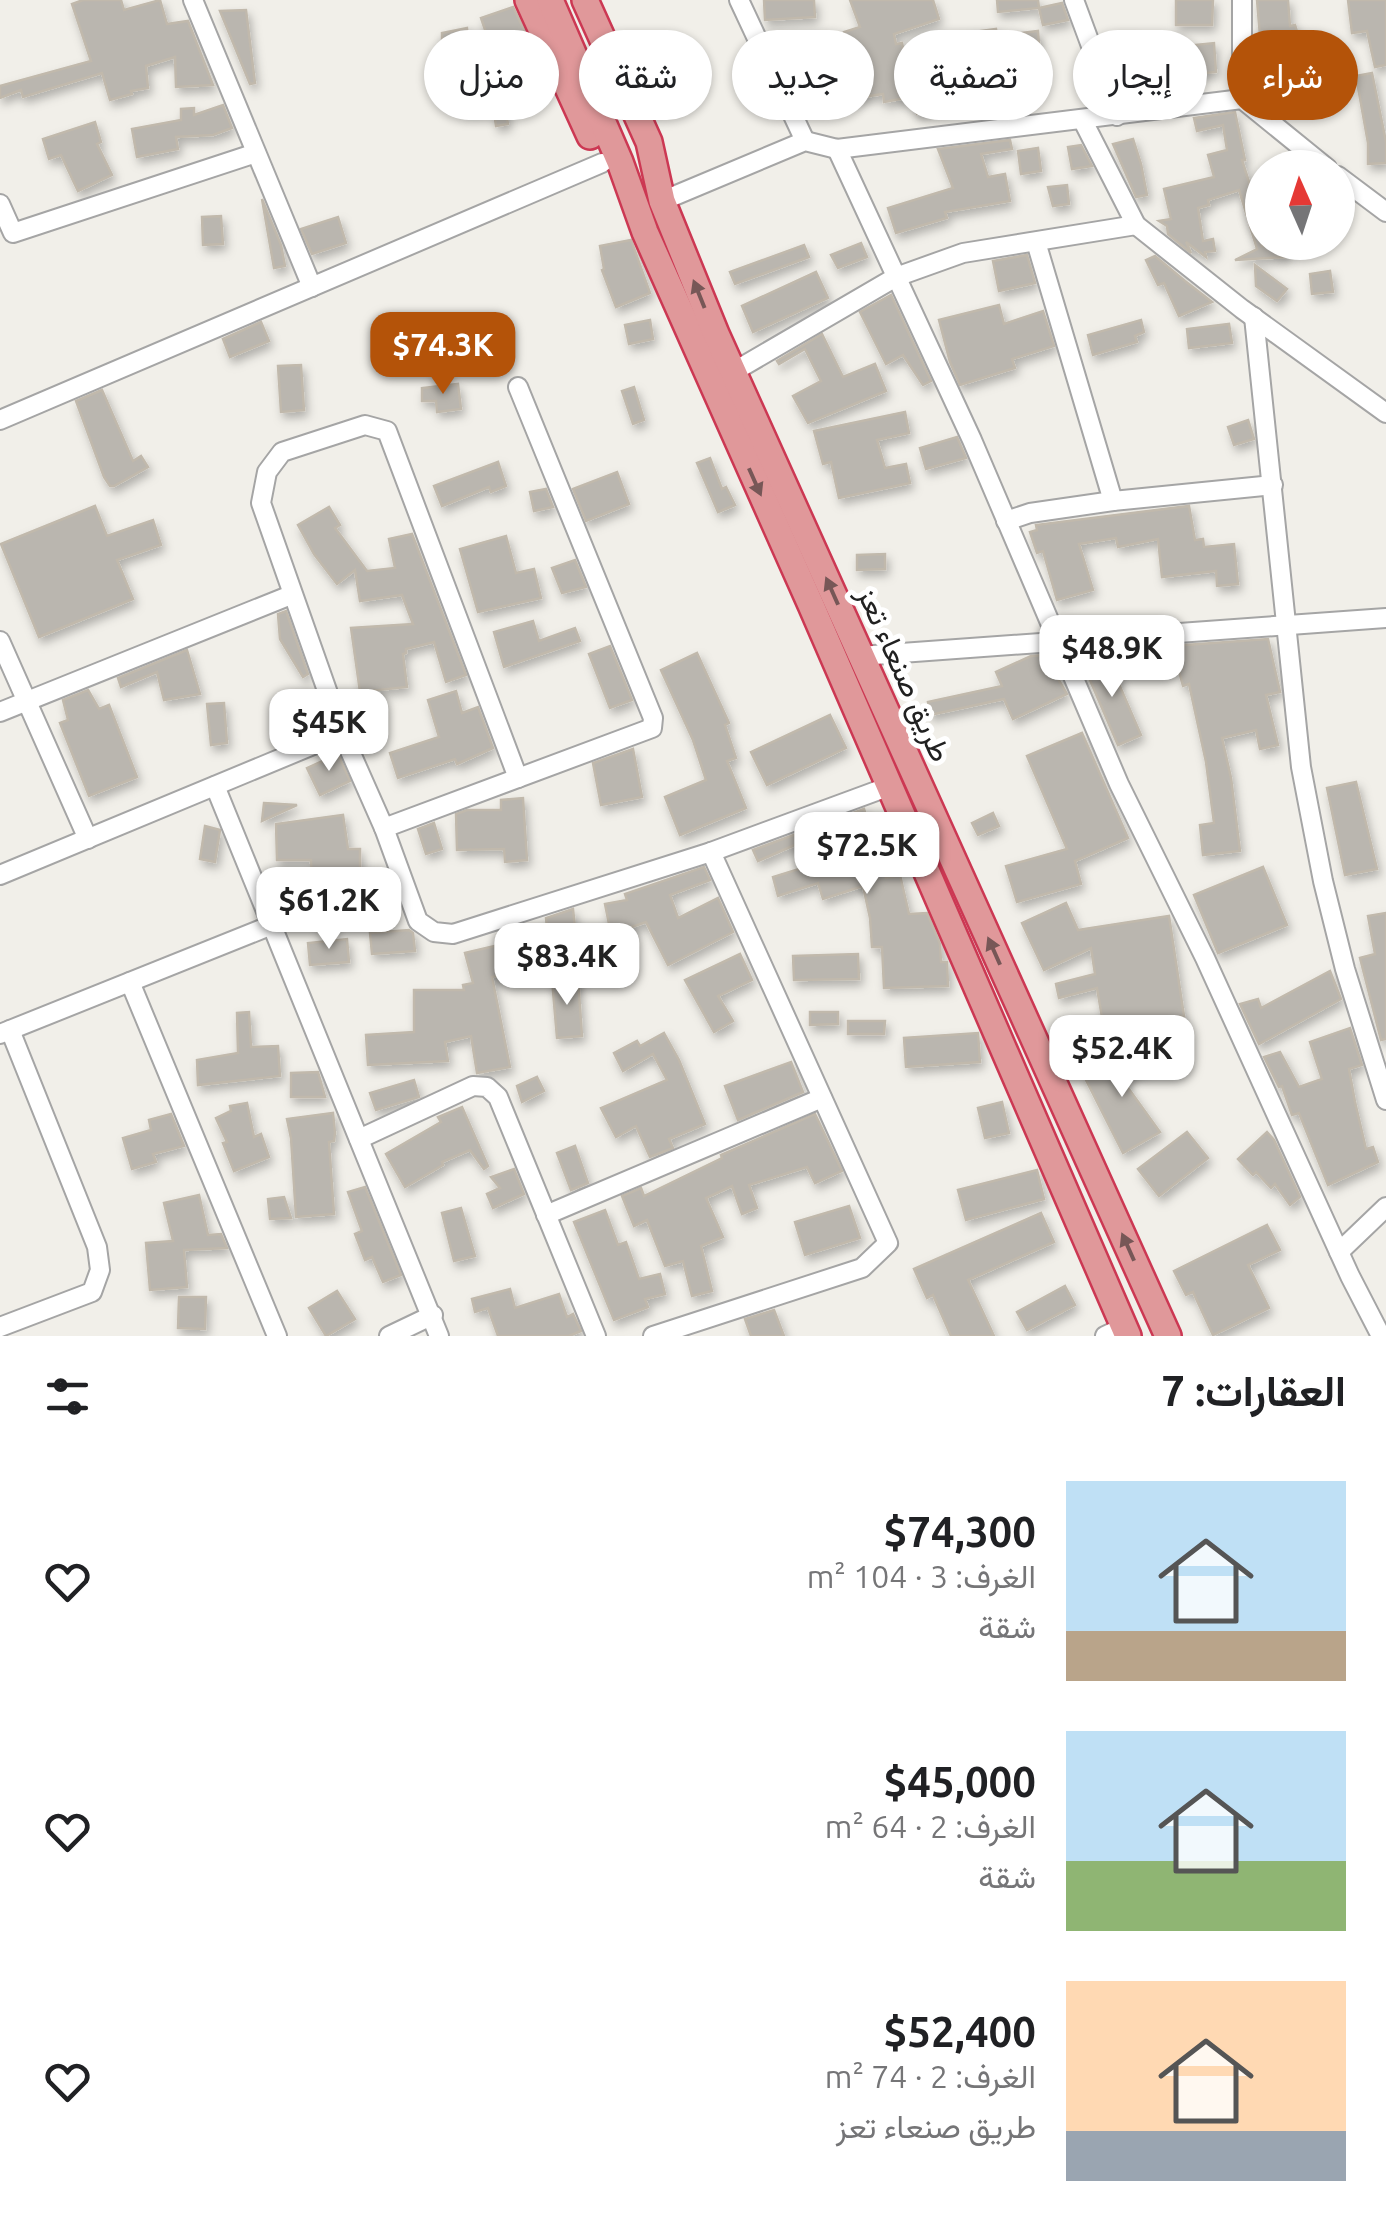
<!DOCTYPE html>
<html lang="ar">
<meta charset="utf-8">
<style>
:root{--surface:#fff;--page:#f2f2f2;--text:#202124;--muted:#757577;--accent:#b45309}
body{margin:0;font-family:Ubuntu,Vazirmatn,sans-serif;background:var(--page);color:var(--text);direction:rtl;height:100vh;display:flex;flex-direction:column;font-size:38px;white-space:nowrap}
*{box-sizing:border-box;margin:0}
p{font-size:32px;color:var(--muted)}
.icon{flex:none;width:55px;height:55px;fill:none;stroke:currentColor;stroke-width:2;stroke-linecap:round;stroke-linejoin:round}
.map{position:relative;height:1336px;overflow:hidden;direction:ltr}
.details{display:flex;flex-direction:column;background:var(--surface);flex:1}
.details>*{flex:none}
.guide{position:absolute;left:30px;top:30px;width:1328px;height:90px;direction:rtl;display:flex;gap:20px}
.needle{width:65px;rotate:357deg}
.buttons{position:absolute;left:1245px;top:150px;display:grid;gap:20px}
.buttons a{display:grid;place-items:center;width:110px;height:110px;border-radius:50%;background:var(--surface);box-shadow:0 2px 8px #0004;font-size:50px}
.price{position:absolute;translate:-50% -85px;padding:0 22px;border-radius:20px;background:#fff;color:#222;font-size:32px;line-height:65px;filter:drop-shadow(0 2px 5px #0008)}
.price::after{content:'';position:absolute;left:50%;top:60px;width:30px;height:22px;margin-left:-15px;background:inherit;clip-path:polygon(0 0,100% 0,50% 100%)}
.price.on{background:var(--accent);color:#fff}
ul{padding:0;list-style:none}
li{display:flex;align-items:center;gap:30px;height:250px;padding:0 40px}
li span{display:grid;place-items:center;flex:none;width:280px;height:200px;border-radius:0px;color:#555}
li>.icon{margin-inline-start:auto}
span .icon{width:120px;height:120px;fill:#fffc;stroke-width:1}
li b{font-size:42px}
h2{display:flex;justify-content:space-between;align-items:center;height:120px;padding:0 40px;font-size:42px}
.chip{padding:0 35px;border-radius:45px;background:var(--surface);box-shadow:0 2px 8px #0004;font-size:35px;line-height:90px}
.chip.on{background:var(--accent);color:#fff}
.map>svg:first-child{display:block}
</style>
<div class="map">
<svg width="1386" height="1336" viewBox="0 0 1386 1336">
<defs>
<filter id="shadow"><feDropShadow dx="3" dy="5.5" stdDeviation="5" flood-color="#0004"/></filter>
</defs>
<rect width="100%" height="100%" fill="#f1efe9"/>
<g fill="#bab6af" stroke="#c1b9ac" stroke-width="2.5" filter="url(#shadow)">
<path d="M83 0H121L124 10 160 0 167 24 188 21 213 85 176 87 175 57 146 66 148 88 131 91 132 94 110 100 102 73 23 97 21 90 0 98V86L91 61 72 4Z"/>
<path d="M764 0H814L815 17 765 20Z"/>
<path d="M850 0H933L939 19 894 34 896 44 902 43 905 58 952 42 951 35 996 29 997 36 1038 31 1039 44 1000 50 1006 99 975 103 974 94 917 114 911 97 884 102 883 94 851 99 846 69 853 68 844 32 860 27Z"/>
<path d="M997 0H1038L1039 8 998 12Z"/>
<path d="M1176 0H1213L1212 25H1176Z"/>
<path d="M1257 0H1288L1290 26 1295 25 1300 41 1281 47 1287 84 1257 88 1254 62 1261 61 1256 44 1255 37 1260 36Z"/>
<path d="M1348 0H1386V65L1375 67 1367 31 1352 33Z"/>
<path d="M1062 3 1068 20 1043 25 1039 8Z"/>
<path d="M513 7 525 32 490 45 481 18Z"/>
<path d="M246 10 255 83 250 84 220 11Z"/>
<path d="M467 28 473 95 502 90 508 124 496 126 493 106 463 109 458 60H442V33Z"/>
<path d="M1132 33 1133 52 1115 54 1113 34Z"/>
<path d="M1214 43 1216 72 1187 75 1184 46Z"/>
<path d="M1372 73 1386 142V163L1368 164V143L1356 76Z"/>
<path d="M223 105 232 128 213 135 176 137 178 149 137 157 132 129 181 120V109L194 108V115Z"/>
<path d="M1235 112 1245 160H1242L1255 201 1262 198V246L1286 242V257L1235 260 1257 249 1239 190 1208 200 1209 205 1198 208 1203 241 1213 239 1215 251 1205 252 1206 257 1186 242 1191 253 1168 234 1167 226 1159 221 1171 219 1164 189 1214 177 1208 155 1227 150 1223 125 1197 131 1194 118Z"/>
<path d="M95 122 101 142 97 144 112 175 78 191 61 155 49 159 43 139Z"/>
<path d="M1133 139 1141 164 1147 195 1136 197 1113 144Z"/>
<path d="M1010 140 1012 149 981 154 988 177 1005 174 1010 201 945 212 947 218 896 233 888 208 953 188 938 149Z"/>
<path d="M1081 145 1092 166 1072 169 1068 147Z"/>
<path d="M1038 148 1041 171 1021 174 1018 151Z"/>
<path d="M1067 185 1069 204 1053 206 1048 187Z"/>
<path d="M262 199 281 245 285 266 274 268Z"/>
<path d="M221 216 223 244 203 245 202 217Z"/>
<path d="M338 217 346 243 312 254 301 229Z"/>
<path d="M631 240 650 293 616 307 602 270 604 269 600 246Z"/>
<path d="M861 243 867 257 838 268 831 255Z"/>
<path d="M804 245 809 257 735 284 730 272Z"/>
<path d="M1027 255 1035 283 999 291 993 261Z"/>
<path d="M1155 256 1185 281 1212 302 1179 316 1164 283 1158 285 1146 260Z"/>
<path d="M1255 265 1287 289 1277 301 1256 286Z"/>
<path d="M1330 271 1333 292 1312 294 1310 274Z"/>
<path d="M816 272 828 298 753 332 742 306Z"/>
<path d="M891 295 931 381 923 385 903 355 886 364 860 312Z"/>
<path d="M999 305 1004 324 1043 311 1054 346 1012 359 1015 368 960 385 950 362 939 320Z"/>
<path d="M650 320 653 339 629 344 625 325Z"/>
<path d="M1141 320 1144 332 1135 336 1137 342 1093 355 1088 335Z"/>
<path d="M261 322 269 341 230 357 223 339Z"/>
<path d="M1229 324 1232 343 1189 348 1187 329Z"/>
<path d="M822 334 843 377 875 364 886 391 808 423 793 396 821 381 805 349 779 364 777 361Z"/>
<path d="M301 365 304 410 281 412 278 366Z"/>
<path d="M458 384 461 409 437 412 436 401H422V388Z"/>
<path d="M634 387 644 420 633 424 622 391Z"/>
<path d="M102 390 133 461 141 456 148 467 114 486H110L104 477 76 401Z"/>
<path d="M905 412 909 433 877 440 885 468 906 464 910 483 839 498 831 462 823 464 814 431Z"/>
<path d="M1248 420 1254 439 1234 445 1228 427Z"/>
<path d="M957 437 966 458 926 469 920 448Z"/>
<path d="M710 458 722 489 726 487 735 505 718 512 697 463Z"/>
<path d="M498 462 506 486 491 492 489 487 442 506 434 486Z"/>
<path d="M617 472 629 504 586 521 573 489Z"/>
<path d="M546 489 553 507 534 511 530 492Z"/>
<path d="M95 506 107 536 153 520 161 545 117 560 133 599 39 637 1 544Z"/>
<path d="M1189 506 1195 540 1203 539 1204 547 1234 544 1238 584 1217 586 1216 571 1162 577 1158 539 1118 547 1116 538 1079 544 1093 590 1057 600 1043 551 1037 553 1030 532 1037 530 1036 525Z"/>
<path d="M329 507 340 525 335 528 367 571 395 568 389 539 412 534 466 675 446 682 434 642 406 649V653L403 654 407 687 360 692 351 628 413 624 402 595 360 601 355 570 337 584 314 554 298 525Z"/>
<path d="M506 536 516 573 534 569 541 598 478 612 460 549Z"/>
<path d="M885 554V569L857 570V555Z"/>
<path d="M575 560 586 587 562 593 552 568Z"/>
<path d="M286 611 308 674 303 677 280 639 278 614Z"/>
<path d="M533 621 539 641 575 628 580 641 504 667 494 632Z"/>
<path d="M1268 639 1280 692 1266 695 1278 745 1260 749 1256 730 1222 738 1231 778 1240 851 1203 855 1200 825 1214 823 1206 762 1189 684 1183 686 1172 646Z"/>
<path d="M610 646 632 700 610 708 589 654Z"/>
<path d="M187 650 200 694 164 700 157 672 121 687 118 678Z"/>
<path d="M697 653 729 723 725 725 736 758 727 761 746 808 680 835 665 797 706 780 693 740 661 670Z"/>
<path d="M1106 654 1141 735 1118 745 1083 664Z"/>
<path d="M1044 655 1067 694 1013 719 1004 699 930 715 928 702 1002 686 996 672 1031 656Z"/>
<path d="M88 690 99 709 109 705 137 777 89 796 60 723 68 720 63 700Z"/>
<path d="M456 691 462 713 478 707 493 748 457 764 455 759 398 778 390 753 439 737 428 700Z"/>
<path d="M224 703 227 743 211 745 207 704Z"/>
<path d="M830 715 846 748 767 785 751 752Z"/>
<path d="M1082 733 1128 838 1075 861 1081 884 1017 902 1006 866 1067 849 1027 756Z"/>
<path d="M633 749 642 797 601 805 593 763Z"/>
<path d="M338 754 350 781 320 795 307 768Z"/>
<path d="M1356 782 1377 869 1345 875 1327 788Z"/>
<path d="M523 798 527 860 505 862 504 849 457 850 456 814 467 810H501V800Z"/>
<path d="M264 803 297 805 262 821Z"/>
<path d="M864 809 886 878 900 875 909 914 927 913 940 944 941 962H947L948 986 884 988 882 947H872L870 918 863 886 823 899 818 883 778 896 773 877 812 865 804 841 758 861 753 850Z"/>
<path d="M993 813 999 826 978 835 972 823Z"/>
<path d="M343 815 348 849H360V877L312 878 311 860H277L276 824Z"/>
<path d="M434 823 442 849 426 854 418 829Z"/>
<path d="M205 826 220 830 215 862 200 859Z"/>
<path d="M704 867 710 880 670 895 678 918 718 898 733 932 668 965 646 922 611 934 605 904 627 900 625 894Z"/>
<path d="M1263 867 1287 925 1218 953 1194 895Z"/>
<path d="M1066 903 1078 930 1169 916 1184 1016 1104 1029 1097 988 1059 998 1056 984 1095 974 1091 948 1044 970 1022 923Z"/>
<path d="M573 909 578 955 550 958 546 918Z"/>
<path d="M1386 913V1039L1381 1040 1360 958 1375 954 1368 916Z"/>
<path d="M409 930 413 933 415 951 372 954 370 933Z"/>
<path d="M521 931 529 970 492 977 510 1067 477 1073 471 1036 445 1042 448 1061 368 1065 366 1035 414 1032V990H464L463 985 473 983 465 953 503 944 501 935Z"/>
<path d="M617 937 629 961 612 970 600 946Z"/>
<path d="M347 939 349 962 310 965 308 943Z"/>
<path d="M740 954 752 980 718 996 733 1021 714 1032 685 980Z"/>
<path d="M858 954 859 979 794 980 793 956Z"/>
<path d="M1330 971 1341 999 1259 1044 1240 1004 1258 999 1261 1008Z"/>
<path d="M578 978 582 1036 557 1038 552 980Z"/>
<path d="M249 1012 251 1047 278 1046 280 1076 198 1085 197 1060 238 1053 237 1013Z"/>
<path d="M810 1012H838V1024L810 1025Z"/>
<path d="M848 1021H885L884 1034H848Z"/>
<path d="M1350 1028 1362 1065 1349 1069 1355 1102 1366 1149 1373 1147 1378 1162 1328 1185 1299 1113 1292 1115 1282 1086 1279 1087 1264 1057 1280 1052 1299 1087 1322 1079 1310 1042Z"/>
<path d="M664 1033 679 1060 705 1124 669 1139 673 1148 650 1157 636 1126 616 1137 601 1108 667 1080 653 1054 623 1071 614 1053 637 1041 640 1046Z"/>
<path d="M978 1033 980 1062 906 1067 904 1038Z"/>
<path d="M1141 1048 1149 1065 1121 1078 1160 1132 1123 1153 1083 1074Z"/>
<path d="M791 1062 803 1092 738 1120 725 1086Z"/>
<path d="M318 1072 325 1097H291V1073Z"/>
<path d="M537 1077 544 1091 522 1102 517 1086Z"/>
<path d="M414 1080 419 1097 376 1110 370 1093Z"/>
<path d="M1002 1102 1009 1133 985 1138 978 1108Z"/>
<path d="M247 1103 254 1137 261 1134 269 1157 234 1171 223 1143 227 1142 216 1118 231 1111 230 1106Z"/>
<path d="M462 1107 488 1166 484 1169 470 1150 442 1162 443 1165 405 1187 386 1154 441 1122 438 1117Z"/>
<path d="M333 1113 335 1133 334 1141 329 1142 334 1214 296 1217 291 1138 287 1119Z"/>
<path d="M171 1114 184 1146 153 1154 156 1162 132 1169 123 1138 151 1130 149 1120Z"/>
<path d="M815 1114 842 1171 815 1183 807 1167 749 1185 757 1208 742 1214 732 1186 706 1198 723 1237 701 1246 712 1291 692 1296 683 1261 665 1266 647 1220 634 1226 622 1196 641 1188 644 1196 722 1158 721 1155Z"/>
<path d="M1187 1132 1208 1158 1159 1196 1138 1169Z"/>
<path d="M1267 1132 1274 1140 1300 1197 1290 1205 1275 1184 1271 1188 1256 1172 1253 1175 1238 1159Z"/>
<path d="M575 1146 588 1183 571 1190 557 1153Z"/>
<path d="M514 1169 524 1194 493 1208 487 1194 500 1188 491 1177Z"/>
<path d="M1037 1170 1044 1199 966 1220 958 1190Z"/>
<path d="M365 1187 401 1275 383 1282 372 1257 365 1260 355 1234 362 1231 348 1192Z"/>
<path d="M199 1195 208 1235 221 1234 227 1248 184 1250 187 1287 150 1290 146 1243 173 1241 164 1203Z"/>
<path d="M284 1197 291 1218 270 1219 268 1199Z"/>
<path d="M849 1206 860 1238 805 1255 795 1222Z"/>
<path d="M461 1208 475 1256 454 1261 442 1213Z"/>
<path d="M605 1210 618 1245 626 1242 639 1279 660 1274 665 1294 645 1299 648 1307 614 1320 574 1222Z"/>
<path d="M1041 1213 1054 1242 968 1280 994 1336H951L933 1295 927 1298 914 1269Z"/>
<path d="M1267 1225 1280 1250 1248 1265 1269 1308 1213 1335 1193 1292 1186 1295 1174 1271Z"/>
<path d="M1065 1286 1075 1305 1027 1330 1017 1312Z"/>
<path d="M510 1289 515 1308 559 1294 567 1317 573 1314 581 1331 569 1336H498L488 1308 475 1312 472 1299Z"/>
<path d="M337 1291 355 1319 326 1336 309 1308Z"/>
<path d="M179 1297H206L205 1329 178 1328Z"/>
<path d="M774 1310 784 1336H751L745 1319Z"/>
</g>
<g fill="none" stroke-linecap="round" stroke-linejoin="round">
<defs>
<g id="minor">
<path d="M193 0 312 287"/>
<path d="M739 0 805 141"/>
<path d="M1074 0 1117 116"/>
<path d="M1242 0V99"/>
<path d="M1083 121 1136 225 1242 309 1386 413"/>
<path d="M837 149 972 440 1119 784 1205 958 1350 1276 1381 1336"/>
<path d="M1338 176 1386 212"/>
<path d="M662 201 805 141 837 149 1242 99 1327 168"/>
<path d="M0 204 13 233 256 153"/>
<path d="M1036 242 1113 501"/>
<path d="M1254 317 1301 767 1323 881 1345 969 1386 1100"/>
<path d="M733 372 896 277 963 253 1136 225"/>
<path d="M0 420 602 163"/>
<path d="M1006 521 1030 513 1113 501 1273 485"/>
<path d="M0 641 88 839"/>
<path d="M860 656 1386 618"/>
<path d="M0 712 291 595"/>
<path d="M518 778 387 431 365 425 282 452 267 472 261 503 342 733 384 828 418 921 434 932 453 934 711 852 890 786"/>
<path d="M215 786 439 1336"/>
<path d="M384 828 652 728 653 718 518 387"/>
<path d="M0 875 342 733"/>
<path d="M130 982 277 1336"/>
<path d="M0 1034 272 925"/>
<path d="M359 1139 473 1086 487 1087 498 1097 596 1336"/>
<path d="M546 1215 822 1098"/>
<path d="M1339 1252 1386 1207"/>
<path d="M0 1327 92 1292 100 1270 97 1247 10 1030"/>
<path d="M389 1336 433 1315"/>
<path d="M653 1336 862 1268 888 1243 711 852"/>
<path d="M1105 1336 1124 1327"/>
</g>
<g id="highway">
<path d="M528 0 590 136"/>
<path d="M550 0 620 162 645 232 811 605 1128 1336"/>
<path d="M585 0 649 142 662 201 716 334 1168 1336"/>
</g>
</defs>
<use href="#minor" stroke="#a5a5a5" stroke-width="22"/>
<use href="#highway" stroke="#cc3853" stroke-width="30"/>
<use href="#minor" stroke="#fff" stroke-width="18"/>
<use href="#highway" stroke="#e0989a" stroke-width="25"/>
</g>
<defs><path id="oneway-solid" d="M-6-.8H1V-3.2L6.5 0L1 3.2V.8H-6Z" transform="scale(2.5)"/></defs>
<g fill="#775757">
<use href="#oneway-solid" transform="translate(699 294) rotate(-112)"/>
<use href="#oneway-solid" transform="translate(755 482) rotate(66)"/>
<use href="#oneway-solid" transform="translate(832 591) rotate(-114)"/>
<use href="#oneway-solid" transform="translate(994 951) rotate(-114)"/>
<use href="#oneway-solid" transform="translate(1128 1247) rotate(-114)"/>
</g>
<g text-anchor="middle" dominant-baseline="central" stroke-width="10" stroke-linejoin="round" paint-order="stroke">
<g font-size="30" fill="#212121" stroke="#fff">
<text transform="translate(905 674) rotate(66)">طريق صنعاء تعز</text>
</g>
</g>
</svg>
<div class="buttons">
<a><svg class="needle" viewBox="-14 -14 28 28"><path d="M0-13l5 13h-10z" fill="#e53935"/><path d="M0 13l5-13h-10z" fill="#757577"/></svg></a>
</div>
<b class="price on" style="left:443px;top:397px">$74.3K</b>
<b class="price" style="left:1112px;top:700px">$48.9K</b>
<b class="price" style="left:329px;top:774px">$45K</b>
<b class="price" style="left:867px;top:897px">$72.5K</b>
<b class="price" style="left:329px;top:952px">$61.2K</b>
<b class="price" style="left:567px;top:1008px">$83.4K</b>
<b class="price" style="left:1122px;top:1100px">$52.4K</b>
<div class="guide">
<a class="chip on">شراء</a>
<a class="chip">إيجار</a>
<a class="chip">تصفية</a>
<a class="chip">جديد</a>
<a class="chip">شقة</a>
<a class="chip">منزل</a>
</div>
</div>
<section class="details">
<h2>العقارات: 7<svg class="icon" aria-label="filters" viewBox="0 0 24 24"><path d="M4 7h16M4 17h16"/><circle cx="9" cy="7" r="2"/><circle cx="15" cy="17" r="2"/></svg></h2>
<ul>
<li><span style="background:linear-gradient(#bfe0f5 75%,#b9a48a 0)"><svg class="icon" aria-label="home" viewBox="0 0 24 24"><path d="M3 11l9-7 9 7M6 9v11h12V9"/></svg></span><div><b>$74,300</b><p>الغرف: 3 · 104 m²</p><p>شقة</p></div><svg class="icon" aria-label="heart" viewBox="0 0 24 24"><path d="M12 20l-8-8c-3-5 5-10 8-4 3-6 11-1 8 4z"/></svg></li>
<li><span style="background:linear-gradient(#bfe0f5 65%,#8fb573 0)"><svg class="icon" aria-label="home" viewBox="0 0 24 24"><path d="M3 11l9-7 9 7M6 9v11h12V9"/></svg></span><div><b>$45,000</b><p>الغرف: 2 · 64 m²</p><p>شقة</p></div><svg class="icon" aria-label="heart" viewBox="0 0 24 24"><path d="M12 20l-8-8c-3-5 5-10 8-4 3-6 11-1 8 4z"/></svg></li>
<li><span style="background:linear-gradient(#ffd9b3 75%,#9aa5b1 0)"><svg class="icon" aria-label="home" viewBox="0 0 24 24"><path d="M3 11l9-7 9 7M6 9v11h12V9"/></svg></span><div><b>$52,400</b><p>الغرف: 2 · 74 m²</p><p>طريق صنعاء تعز</p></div><svg class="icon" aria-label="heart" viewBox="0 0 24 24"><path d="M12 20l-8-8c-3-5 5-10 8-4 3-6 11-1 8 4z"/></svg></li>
</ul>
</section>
